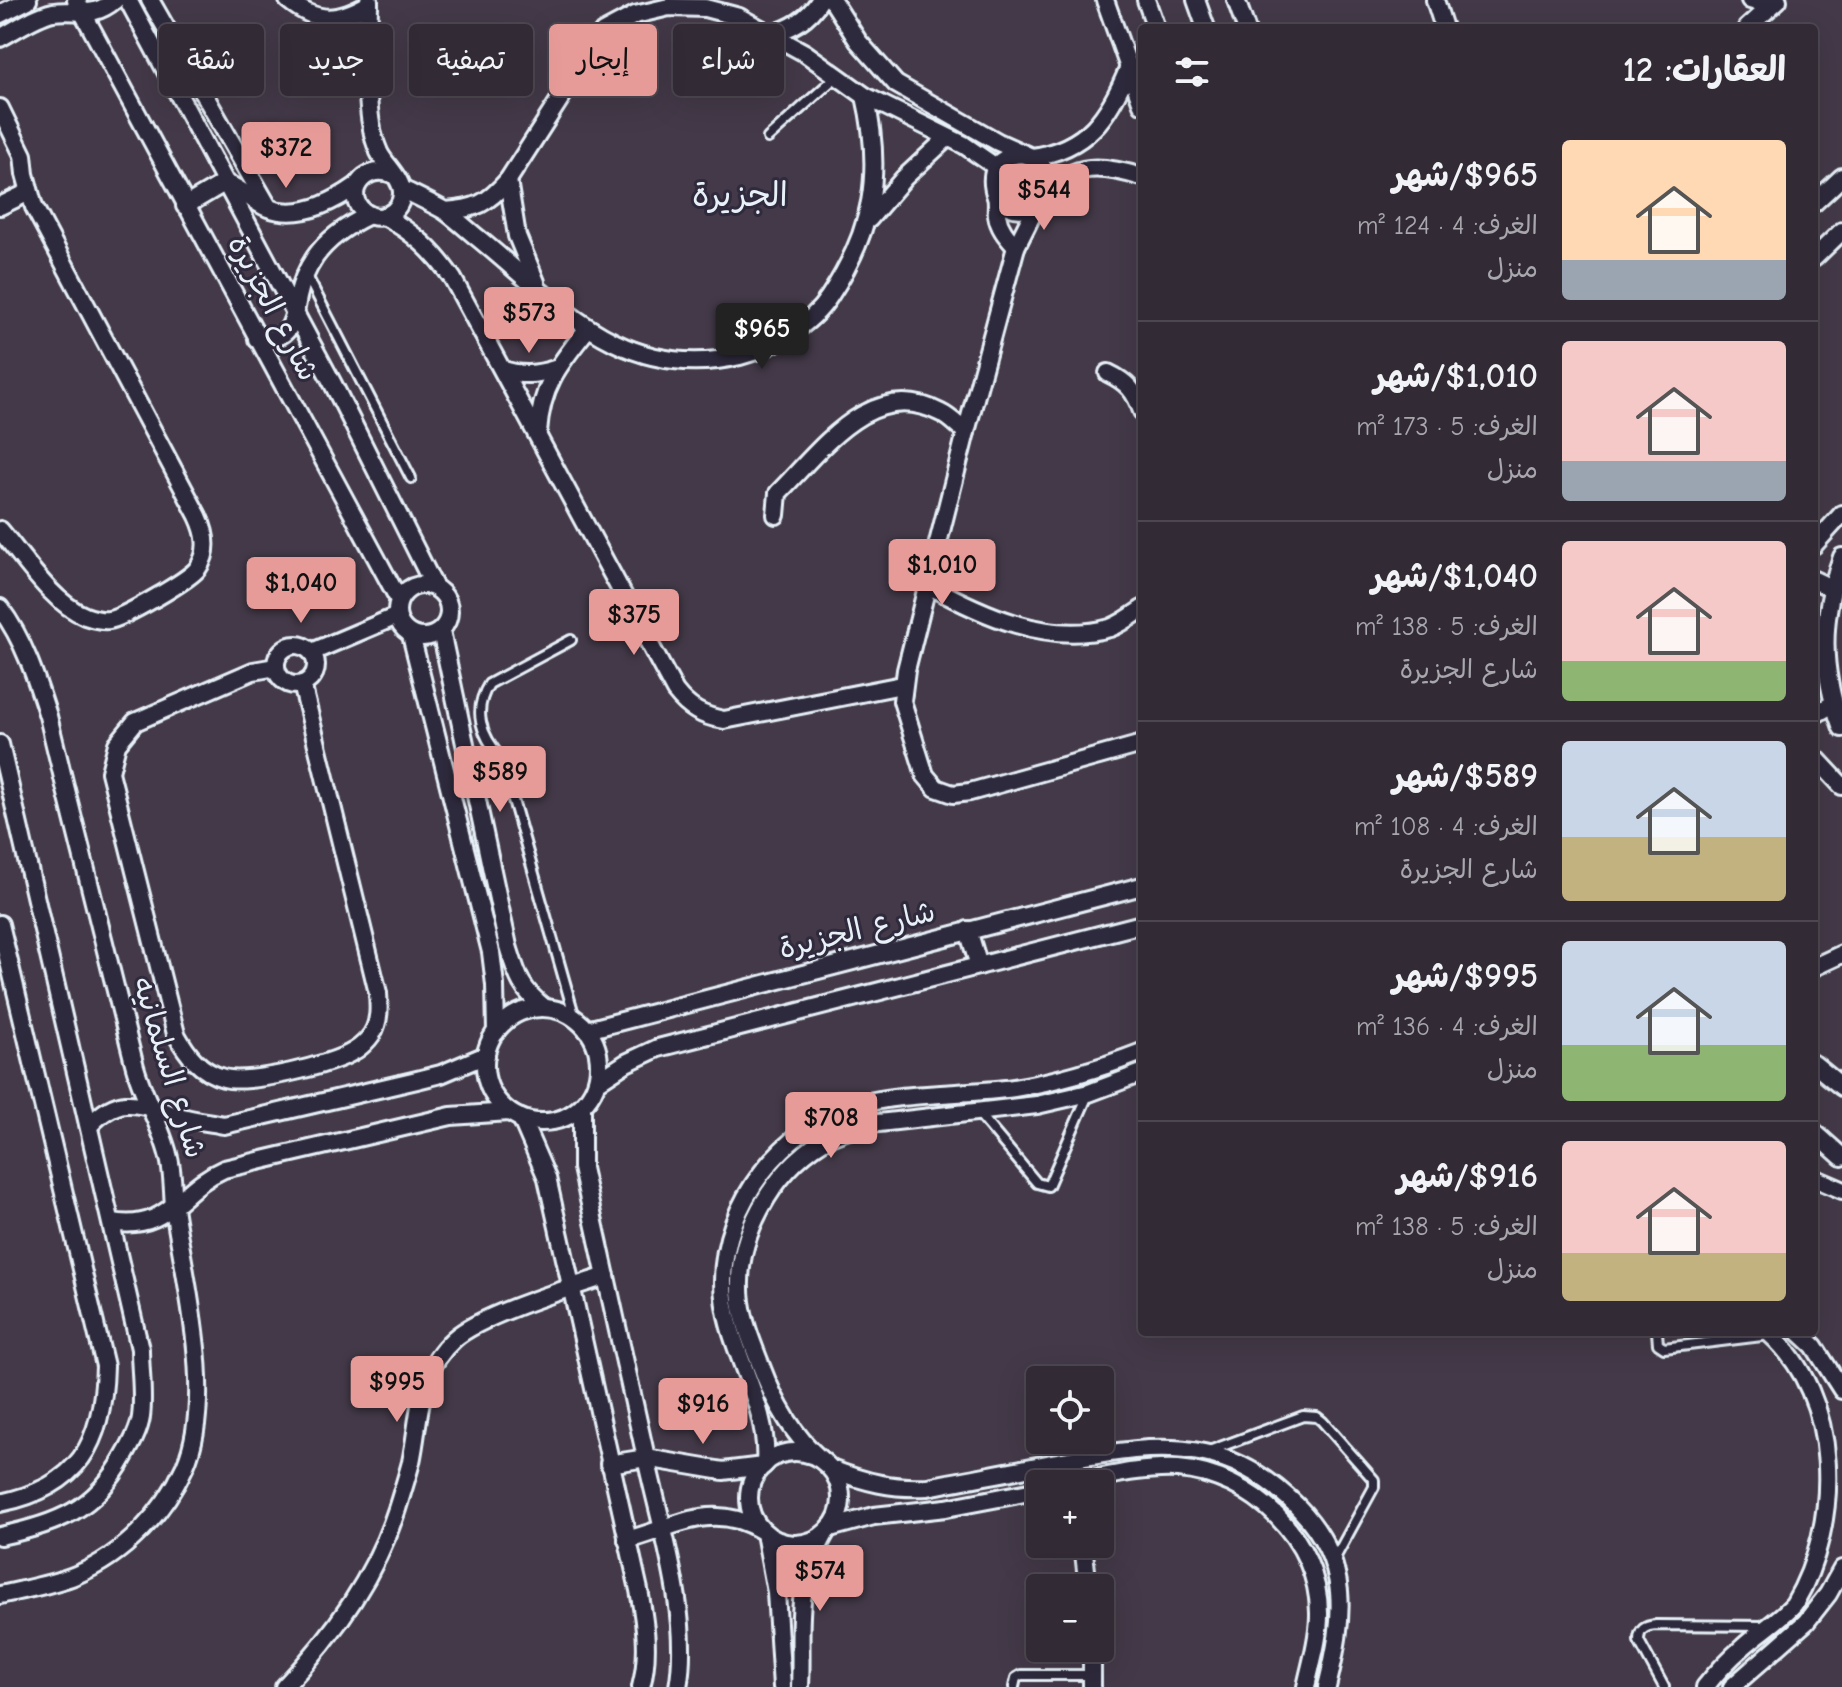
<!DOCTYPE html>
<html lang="ar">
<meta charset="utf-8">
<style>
:root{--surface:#322b36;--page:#3a333e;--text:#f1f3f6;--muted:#a8a7ad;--line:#4d4751;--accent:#e69b98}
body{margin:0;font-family:"Comic Neue","Playpen Sans Arabic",sans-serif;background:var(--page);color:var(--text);direction:rtl;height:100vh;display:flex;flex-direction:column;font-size:30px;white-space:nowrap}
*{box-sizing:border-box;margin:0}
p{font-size:26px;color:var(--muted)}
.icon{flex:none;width:44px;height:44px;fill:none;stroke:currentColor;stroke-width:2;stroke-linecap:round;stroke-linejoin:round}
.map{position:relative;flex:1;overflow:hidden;direction:ltr}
.sheet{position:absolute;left:1138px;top:24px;width:680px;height:1312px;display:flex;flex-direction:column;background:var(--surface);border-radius:8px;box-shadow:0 8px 32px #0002,0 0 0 2px var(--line);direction:rtl}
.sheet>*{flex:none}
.banner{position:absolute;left:24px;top:24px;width:760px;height:72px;direction:rtl;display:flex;gap:16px}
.controls{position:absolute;left:1026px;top:1366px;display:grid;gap:16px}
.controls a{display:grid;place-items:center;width:88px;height:88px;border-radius:8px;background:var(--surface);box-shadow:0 8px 32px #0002,0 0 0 2px var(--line);font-size:40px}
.price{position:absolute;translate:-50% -68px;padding:0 18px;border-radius:8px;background:var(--accent);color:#111;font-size:26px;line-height:52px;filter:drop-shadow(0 2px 4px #0008)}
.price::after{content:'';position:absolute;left:50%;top:48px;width:24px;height:18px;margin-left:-12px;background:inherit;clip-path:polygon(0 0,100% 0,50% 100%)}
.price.current{background:#222;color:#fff}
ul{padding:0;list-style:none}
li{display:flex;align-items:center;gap:24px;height:200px;padding:0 32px}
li+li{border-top:2px solid var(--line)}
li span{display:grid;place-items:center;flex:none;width:224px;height:160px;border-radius:8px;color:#555}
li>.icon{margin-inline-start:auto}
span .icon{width:96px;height:96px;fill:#fffc;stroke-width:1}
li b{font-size:34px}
h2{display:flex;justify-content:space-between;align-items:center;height:96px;padding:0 32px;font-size:34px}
.chip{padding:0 28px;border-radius:8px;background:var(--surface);box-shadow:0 8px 32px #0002,0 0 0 2px var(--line);font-size:28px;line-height:72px}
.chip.current{background:var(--accent);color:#111}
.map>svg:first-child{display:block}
</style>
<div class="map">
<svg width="1842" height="1687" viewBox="0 0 1842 1687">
<rect width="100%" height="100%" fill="#433948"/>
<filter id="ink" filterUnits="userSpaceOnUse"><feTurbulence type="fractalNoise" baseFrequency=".0125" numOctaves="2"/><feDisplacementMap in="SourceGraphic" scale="16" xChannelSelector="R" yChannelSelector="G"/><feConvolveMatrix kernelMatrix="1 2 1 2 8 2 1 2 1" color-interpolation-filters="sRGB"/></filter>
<g filter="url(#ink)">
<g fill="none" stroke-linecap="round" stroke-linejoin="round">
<defs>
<g id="service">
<path d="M768 138 837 76"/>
<path d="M306 274 411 478"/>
<path d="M571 640 489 684C472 711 481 735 501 758L575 1018"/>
<path d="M978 1113 1037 1183 1048 1186 1088 1095"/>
<path d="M1657 1332 1658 1344 1664 1348 1770 1335"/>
<path d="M1209 1451 1303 1416 1317 1417 1322 1421 1374 1480V1487L1334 1560"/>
<path d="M1014 1687 1016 1678 1021 1675H1093"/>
<path d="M1664 1687 1639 1641C1639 1629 1645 1626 1656 1625L1766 1626"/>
</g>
<g id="minor">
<path d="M76 0 399 600"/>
<path d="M128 0 333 384 434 586"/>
<path d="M150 0 269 208"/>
<path d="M288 0C317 24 338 22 369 4"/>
<path d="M369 0C369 38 364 92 372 129 373 136 376 145 379 152 385 165 403 179 402 194 401 212 381 223 366 213 341 196 363 163 392 174"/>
<path d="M832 0 858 41 896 84 998 142 1027 155"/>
<path d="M1105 0 1142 104"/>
<path d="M1146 0 1156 28"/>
<path d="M1196 0 1206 28"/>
<path d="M1236 0 1246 28"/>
<path d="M1435 0 1444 28"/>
<path d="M1750 0 1771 6"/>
<path d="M0 14 28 0"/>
<path d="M1747 28 1778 0"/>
<path d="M770 35C791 28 808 20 820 0"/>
<path d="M0 38C17 29 35 16 53 12 79 8 91 20 115 0"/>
<path d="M0 108 23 155 25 174 34 207 198 516C206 533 210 551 198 568 191 579 123 618 109 620 103 621 91 618 85 616 52 603 23 557 0 530"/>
<path d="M1032 157C1087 149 1109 117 1129 67"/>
<path d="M508 180 517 236 536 282"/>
<path d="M402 189C416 196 431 203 445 211 456 219 467 229 478 238 560 305 623 383 740 356 772 348 811 325 829 297 873 231 883 173 865 96"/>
<path d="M1044 193C1075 162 1102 165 1142 177"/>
<path d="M997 199C1037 232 1066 171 1029 156 1023 154 1017 154 1011 156 991 163 990 180 996 197 998 203 996 209 997 215 999 229 1008 238 1016 247"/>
<path d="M1039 201 1016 247 966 432 906 670 902 701 925 775 936 788 953 794 970 792 1142 744"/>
<path d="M1814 203 1842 177"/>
<path d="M0 206 29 192"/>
<path d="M185 206 224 183C241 187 252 202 268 208 299 219 332 203 356 186"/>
<path d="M445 211C476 209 487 204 508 180L603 32 635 15 669 7 705 8 739 17 805 53 865 96 964 145 996 167"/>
<path d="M384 216C414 233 433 250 453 279L675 691C689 709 702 716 724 720L902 685"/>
<path d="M869 219 904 178 947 138"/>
<path d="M1814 258 1842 231"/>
<path d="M257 339C290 341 293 324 298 297 301 282 307 269 315 257 329 237 348 225 369 215"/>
<path d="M503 370C522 376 536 375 555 369"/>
<path d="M1108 373C1127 382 1135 391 1142 411"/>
<path d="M538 432C541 385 560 363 588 328"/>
<path d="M776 515 778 493C821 450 872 376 941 413 950 417 958 426 966 432"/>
<path d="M1814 545 1842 514"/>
<path d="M1842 557C1820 618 1820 668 1842 728"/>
<path d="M1814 580 1831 588"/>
<circle cx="423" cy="611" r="26"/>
<path d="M928 585C981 614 1047 645 1110 628 1121 624 1132 616 1142 609"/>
<path d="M0 608C24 640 36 678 48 716 76 832 105 948 134 1063 142 1095 160 1123 168 1154 174 1174 172 1194 175 1214 186 1286 215 1398 185 1466 164 1513 124 1555 76 1575 52 1585 25 1589 0 1595"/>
<path d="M441 631 508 946C517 975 520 989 545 1008"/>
<path d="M411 635 491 952 495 985 496 1032"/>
<circle cx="296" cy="665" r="20"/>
<path d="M312 652 397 616"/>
<path d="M276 667 253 671 135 722 117 744 110 772 176 1034C187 1054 200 1072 224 1078 248 1085 332 1065 354 1051 360 1048 368 1040 372 1034 380 1021 379 1007 378 993L302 684"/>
<path d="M1814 715 1833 704"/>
<path d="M0 744 140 1349C140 1370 144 1395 141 1417 139 1431 131 1445 124 1457 95 1510 57 1524 0 1536"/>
<path d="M1814 756 1842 786"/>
<path d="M0 924 105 1366C103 1444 79 1487 0 1503"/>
<path d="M968 930 979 966"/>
<path d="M1814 967 1842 954"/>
<circle cx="542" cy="1065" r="57"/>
<path d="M587 1030 1142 886"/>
<path d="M1814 1064 1842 1087"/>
<path d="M597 1082 626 1063 658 1048 1142 924"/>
<path d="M582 1106V1168C603 1263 624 1358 645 1453 660 1524 691 1616 678 1687"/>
<path d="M521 1118 547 1178 639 1590C645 1623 650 1653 641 1687"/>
<path d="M90 1125C120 1093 138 1104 174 1115 190 1120 207 1122 224 1125L417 1080 441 1074 486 1055"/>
<path d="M1814 1132 1842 1157"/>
<path d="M1814 1178 1842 1190"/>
<path d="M112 1222C169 1232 178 1189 224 1169L451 1116 509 1112"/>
<path d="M1799 1332 1814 1346 1842 1390"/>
<circle cx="795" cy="1498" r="46"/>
<path d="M820 1459C792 1434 774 1401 761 1366 753 1345 744 1324 741 1302 733 1239 772 1172 824 1140 839 1132 855 1128 870 1124L1037 1105 1089 1093 1142 1073"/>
<path d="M609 1464 646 1458 723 1471 763 1466"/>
<path d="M765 1464C770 1400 723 1346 723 1282 723 1203 783 1127 857 1105 904 1092 964 1095 1014 1088 1058 1081 1101 1068 1142 1052"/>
<path d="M831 1469C865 1482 892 1489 928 1487 968 1479 1008 1472 1047 1464 1097 1455 1153 1442 1204 1453 1240 1460 1272 1481 1297 1506 1352 1562 1344 1617 1327 1687"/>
<path d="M1069 1484C1105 1477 1141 1467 1178 1469 1252 1475 1320 1539 1319 1615 1319 1639 1311 1663 1306 1687"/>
<path d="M830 1528 874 1516 946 1508 1040 1490"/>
<path d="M765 1533 776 1592 782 1687"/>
<path d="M627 1540C676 1527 711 1501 761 1530"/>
<path d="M1083 1544 1088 1588"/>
<path d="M284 1687C333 1636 375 1577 397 1509 402 1493 407 1477 411 1462 421 1415 416 1373 454 1339 480 1315 570 1288 606 1276"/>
<path d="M800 1687C803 1626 792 1590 825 1534"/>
<path d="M1092 1687V1648"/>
<path d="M1705 1687C1716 1673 1729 1659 1743 1647 1759 1632 1779 1621 1794 1604 1842 1523 1842 1397 1768 1332"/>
<path d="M1732 1687 1806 1622 1828 1594 1842 1569"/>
</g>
</defs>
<use href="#service" stroke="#e8f1f8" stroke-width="14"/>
<use href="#minor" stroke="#e8f1f8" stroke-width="22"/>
<use href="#service" stroke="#2f2a3d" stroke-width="8"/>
<use href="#minor" stroke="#2f2a3d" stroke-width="16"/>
</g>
</g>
<g text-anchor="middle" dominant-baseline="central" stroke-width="6" stroke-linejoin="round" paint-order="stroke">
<g font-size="30" fill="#e8f1f8" stroke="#2f2a3d">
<text transform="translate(273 308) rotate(62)">شارع الجزيرة</text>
<text transform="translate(857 930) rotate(-14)">شارع الجزيرة</text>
<text transform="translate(169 1067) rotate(73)">شارع السلمانيه</text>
</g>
<g font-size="34" fill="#e8f1f8" stroke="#2f2a3d">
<text x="740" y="195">الجزيرة</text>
</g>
</g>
</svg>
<div class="controls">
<a><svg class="icon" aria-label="locate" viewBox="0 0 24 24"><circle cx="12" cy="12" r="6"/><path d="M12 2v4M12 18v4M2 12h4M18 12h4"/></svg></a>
<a>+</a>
<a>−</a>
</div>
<b class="price" style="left:286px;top:190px">$372</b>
<b class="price" style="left:1044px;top:232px">$544</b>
<b class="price" style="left:529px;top:355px">$573</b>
<b class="price current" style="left:762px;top:371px">$965</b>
<b class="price" style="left:942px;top:607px">$1,010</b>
<b class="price" style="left:301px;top:625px">$1,040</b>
<b class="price" style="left:634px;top:657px">$375</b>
<b class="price" style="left:500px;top:814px">$589</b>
<b class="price" style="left:831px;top:1160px">$708</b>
<b class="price" style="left:397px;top:1424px">$995</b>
<b class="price" style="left:703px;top:1446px">$916</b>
<b class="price" style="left:820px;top:1613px">$574</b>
<div class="banner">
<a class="chip">شراء</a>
<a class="chip current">إيجار</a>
<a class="chip">تصفية</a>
<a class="chip">جديد</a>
<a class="chip">شقة</a>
</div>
<section class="sheet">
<h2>العقارات: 12<svg class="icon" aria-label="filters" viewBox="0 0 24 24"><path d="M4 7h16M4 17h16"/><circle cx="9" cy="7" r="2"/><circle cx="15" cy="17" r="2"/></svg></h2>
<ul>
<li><span style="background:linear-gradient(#ffd9b3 75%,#9aa5b1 0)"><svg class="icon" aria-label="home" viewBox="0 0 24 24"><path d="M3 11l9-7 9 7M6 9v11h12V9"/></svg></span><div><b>$965/شهر</b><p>الغرف: 4 · 124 m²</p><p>منزل</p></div></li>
<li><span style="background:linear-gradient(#f6c9c9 75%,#9aa5b1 0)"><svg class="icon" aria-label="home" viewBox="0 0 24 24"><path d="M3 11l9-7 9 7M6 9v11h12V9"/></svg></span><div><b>$1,010/شهر</b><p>الغرف: 5 · 173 m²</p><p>منزل</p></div></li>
<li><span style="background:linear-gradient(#f6c9c9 75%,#8fb573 0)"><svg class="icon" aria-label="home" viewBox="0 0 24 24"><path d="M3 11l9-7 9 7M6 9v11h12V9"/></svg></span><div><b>$1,040/شهر</b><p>الغرف: 5 · 138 m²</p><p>شارع الجزيرة</p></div></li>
<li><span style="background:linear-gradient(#c9d6e8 60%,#c2b280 0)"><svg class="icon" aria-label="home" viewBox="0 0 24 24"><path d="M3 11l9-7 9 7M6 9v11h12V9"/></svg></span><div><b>$589/شهر</b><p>الغرف: 4 · 108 m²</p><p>شارع الجزيرة</p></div></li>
<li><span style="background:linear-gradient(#c9d6e8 65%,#8fb573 0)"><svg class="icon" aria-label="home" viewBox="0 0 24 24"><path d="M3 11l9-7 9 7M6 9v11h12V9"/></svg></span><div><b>$995/شهر</b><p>الغرف: 4 · 136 m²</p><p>منزل</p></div></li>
<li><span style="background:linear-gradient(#f6c9c9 70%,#c2b280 0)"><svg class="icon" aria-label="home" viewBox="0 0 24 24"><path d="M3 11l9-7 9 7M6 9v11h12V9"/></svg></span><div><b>$916/شهر</b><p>الغرف: 5 · 138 m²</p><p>منزل</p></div></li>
</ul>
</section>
</div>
